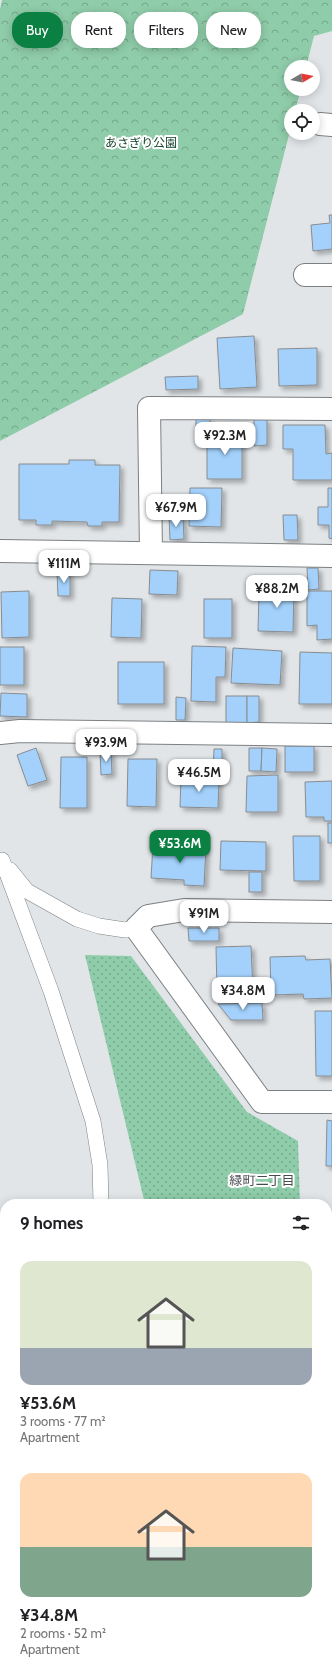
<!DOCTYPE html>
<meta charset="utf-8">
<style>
:root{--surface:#fff;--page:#f2f2f2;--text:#202124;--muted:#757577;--accent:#0b8043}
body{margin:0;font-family:Cabin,"Noto Sans JP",sans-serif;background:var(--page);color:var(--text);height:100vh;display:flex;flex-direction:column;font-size:15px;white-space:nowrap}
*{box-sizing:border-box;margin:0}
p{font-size:13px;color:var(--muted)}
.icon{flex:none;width:22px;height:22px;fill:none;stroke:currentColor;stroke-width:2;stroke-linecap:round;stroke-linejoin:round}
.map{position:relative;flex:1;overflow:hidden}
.drawer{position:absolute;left:0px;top:1199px;width:332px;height:480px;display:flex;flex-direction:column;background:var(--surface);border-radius:16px 16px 0 0;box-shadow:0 2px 10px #0003}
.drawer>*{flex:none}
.guide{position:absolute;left:12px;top:12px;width:308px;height:36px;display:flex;gap:8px}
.needle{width:26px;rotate:80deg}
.buttons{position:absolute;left:284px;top:60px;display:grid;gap:8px}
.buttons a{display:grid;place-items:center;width:36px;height:36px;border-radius:50%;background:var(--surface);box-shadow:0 2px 10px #0003;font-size:20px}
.price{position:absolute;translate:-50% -34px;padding:0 9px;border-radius:8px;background:#fff;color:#222;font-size:13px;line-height:26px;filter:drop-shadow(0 1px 2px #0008)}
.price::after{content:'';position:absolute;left:50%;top:24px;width:12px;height:9px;margin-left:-6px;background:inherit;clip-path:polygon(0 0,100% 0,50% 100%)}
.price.active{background:var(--accent);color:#fff}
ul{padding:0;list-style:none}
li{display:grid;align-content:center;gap:8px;height:212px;padding:0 20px}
li span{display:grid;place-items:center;height:124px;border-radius:12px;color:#555}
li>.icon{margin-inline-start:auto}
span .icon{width:72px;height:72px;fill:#fffc;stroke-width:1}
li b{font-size:17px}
h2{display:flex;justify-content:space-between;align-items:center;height:48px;padding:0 20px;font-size:17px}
.pill{padding:0 14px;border-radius:16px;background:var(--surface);box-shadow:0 2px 10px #0003;font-size:14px;line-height:36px}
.pill.active{background:var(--accent);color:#fff}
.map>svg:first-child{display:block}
</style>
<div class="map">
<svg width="332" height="1679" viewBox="0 0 332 1679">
<defs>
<pattern id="grass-dots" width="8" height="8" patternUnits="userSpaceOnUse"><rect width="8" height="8" fill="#8fcca9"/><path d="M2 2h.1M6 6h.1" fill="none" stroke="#75a68a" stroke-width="1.8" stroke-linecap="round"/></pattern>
<pattern id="park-crowns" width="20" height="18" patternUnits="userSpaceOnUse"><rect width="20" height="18" fill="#8fcca9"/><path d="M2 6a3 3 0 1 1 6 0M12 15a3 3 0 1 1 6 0" fill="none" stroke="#75a68a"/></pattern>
<filter id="shadow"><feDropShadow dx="3.5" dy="3.5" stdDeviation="2" flood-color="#0004"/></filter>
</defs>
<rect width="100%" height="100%" fill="#e1e5e8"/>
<path fill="#e5d4e6" d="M5 1634V1674H226L222 1679H0V1641Z"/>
<path fill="url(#grass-dots)" d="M85 955 131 956 247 1112 298 1141 300 1204H145Z"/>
<path fill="url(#park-crowns)" d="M2 0H332V31L314 36 306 67H291V89H301L295 111H291V127L243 314 0 441V9Z"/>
<path fill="#8fcca9" d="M5 1656V1674H179L176 1679H0V1663Z"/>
<g fill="#a3d1fb" stroke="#898c8f" filter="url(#shadow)">
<path d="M329 215H332V249L313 251 311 225 330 223Z"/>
<path d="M254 336 257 387 220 389 217 338Z"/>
<path d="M317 348V385L279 386 278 349Z"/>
<path d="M198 376V389L166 390 165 377Z"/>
<path d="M196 418 210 419V429L196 428Z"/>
<path d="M254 419H267V445L254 446Z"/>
<path d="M283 425H325L326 454 332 453V480H293V449H283Z"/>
<path d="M242 432V479H207V433Z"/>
<path d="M69 460H95V465H120L119 522H102V526H88L87 522 52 521V525H36V520H19V464H69Z"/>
<path d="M190 488H222L221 527 189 526Z"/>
<path d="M328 488H332V539L329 538V525H318V507H328Z"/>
<path d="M283 515H297L298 540H284Z"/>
<path d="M169 516H183L184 539 170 540Z"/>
<path d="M307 568H318L319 589 308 590Z"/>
<path d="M150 570 178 571 177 595 149 594Z"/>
<path d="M57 572H70V596H58Z"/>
<path d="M265 586H294L293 632 258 631 259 594 265 595Z"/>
<path d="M29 591V637L2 638 1 592Z"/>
<path d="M307 591H332V639L317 640V625L307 626Z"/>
<path d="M112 598 142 599 141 638 111 637Z"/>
<rect x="204" y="599" width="28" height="39"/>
<path d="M192 646 226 647 225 677H216V702L191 701Z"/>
<rect x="0" y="647" width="24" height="38"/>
<path d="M233 648 282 651 280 685 231 683Z"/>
<path d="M300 652 332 653V704H299Z"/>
<rect x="118" y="662" width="46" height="42"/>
<path d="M1 693 27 694V717L0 716Z"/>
<rect x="226" y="696" width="21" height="27"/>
<path d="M247 696H259V722L247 723Z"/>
<path d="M176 697 186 698 185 720H176Z"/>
<rect x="285" y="746" width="29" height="26"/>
<path d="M36 748 47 780 28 786 17 755Z"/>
<path d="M249 748H262L261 771H249Z"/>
<path d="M262 748 277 749 276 772 261 771Z"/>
<path d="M214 749H222V775H213Z"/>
<path d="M100 751H111L112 774 101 775Z"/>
<path d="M61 757H87V808H60Z"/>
<path d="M128 759H157L156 807 127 806Z"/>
<path d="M278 775V812H246L247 776Z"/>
<path d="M181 778 219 780 218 808 180 807Z"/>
<path d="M332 781V821H324V817H306L305 782Z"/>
<rect x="328" y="823" width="4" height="20"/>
<path d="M293 836H320V881H294Z"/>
<path d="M221 841 266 842V871L220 870Z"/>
<path d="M153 845 206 847 204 886 184 885V880L151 878Z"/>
<rect x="249" y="872" width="13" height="20"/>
<path d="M188 928H219V941H189Z"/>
<path d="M251 946 253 991 217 993 216 947Z"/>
<path d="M305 956 306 960 330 959 332 998 304 999 303 994 271 995 270 957Z"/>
<path d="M262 1003 263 1020H231L218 1004Z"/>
<path d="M315 1011H332V1076H316Z"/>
<path d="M327 1120 332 1121V1166H326Z"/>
<rect x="328" y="1395" width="4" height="53"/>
<rect x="327" y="1500" width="5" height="10"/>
</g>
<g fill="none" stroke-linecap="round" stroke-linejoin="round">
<defs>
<g id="lane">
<path d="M2 860 51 991 93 1121 100 1165 101 1204"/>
<path d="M10 870 27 891 77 919 99 926 125 930 136 928"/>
</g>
<g id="street">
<path d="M320 124 332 125"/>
<path d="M305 275H332"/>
<path d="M0 551 332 556"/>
<path d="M151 553 149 408 332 409"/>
<path d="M0 733 20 731 332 735"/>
<path d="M332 912 184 910 148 916 136 928 262 1102H332"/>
</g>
</defs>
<use href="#lane" stroke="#7d8083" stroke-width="16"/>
<use href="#street" stroke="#7d8083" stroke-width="24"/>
<use href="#lane" stroke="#fff" stroke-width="15"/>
<use href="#street" stroke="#fff" stroke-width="22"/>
</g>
<g text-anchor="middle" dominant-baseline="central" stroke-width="4" stroke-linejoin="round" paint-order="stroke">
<g font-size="12" fill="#16432c" stroke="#fff">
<text x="141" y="142">あさぎり公園</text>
</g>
<g font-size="13" fill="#494c4f" stroke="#fff">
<text x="262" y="1180">緑町二丁目</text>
</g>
</g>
</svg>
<div class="buttons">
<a><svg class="needle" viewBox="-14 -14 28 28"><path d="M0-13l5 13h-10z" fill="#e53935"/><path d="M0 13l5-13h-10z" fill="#757577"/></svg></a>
<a><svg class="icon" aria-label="locate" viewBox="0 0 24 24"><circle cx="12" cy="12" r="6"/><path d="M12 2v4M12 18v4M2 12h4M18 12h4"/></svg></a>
</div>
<b class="price" style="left:225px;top:456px">¥92.3M</b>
<b class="price" style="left:176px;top:528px">¥67.9M</b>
<b class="price" style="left:64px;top:584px">¥111M</b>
<b class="price" style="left:277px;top:609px">¥88.2M</b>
<b class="price" style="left:106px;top:763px">¥93.9M</b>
<b class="price" style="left:199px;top:793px">¥46.5M</b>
<b class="price active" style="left:180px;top:864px">¥53.6M</b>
<b class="price" style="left:204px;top:934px">¥91M</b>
<b class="price" style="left:243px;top:1011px">¥34.8M</b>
<div class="guide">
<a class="pill active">Buy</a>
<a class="pill">Rent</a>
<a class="pill">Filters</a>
<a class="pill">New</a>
</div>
<section class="drawer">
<h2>9 homes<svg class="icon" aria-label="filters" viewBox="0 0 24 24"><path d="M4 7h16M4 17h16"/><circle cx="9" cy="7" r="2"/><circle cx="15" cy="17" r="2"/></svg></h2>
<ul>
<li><span style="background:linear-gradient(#dfe7d0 70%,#9aa5b1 0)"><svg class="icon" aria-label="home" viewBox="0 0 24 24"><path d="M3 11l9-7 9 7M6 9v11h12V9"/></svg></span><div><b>¥53.6M</b><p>3 rooms · 77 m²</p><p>Apartment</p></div></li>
<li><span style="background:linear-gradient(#ffd9b3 60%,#7fa58c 0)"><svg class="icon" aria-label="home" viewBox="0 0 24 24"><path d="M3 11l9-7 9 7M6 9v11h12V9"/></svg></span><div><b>¥34.8M</b><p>2 rooms · 52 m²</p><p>Apartment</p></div></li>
</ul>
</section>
</div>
